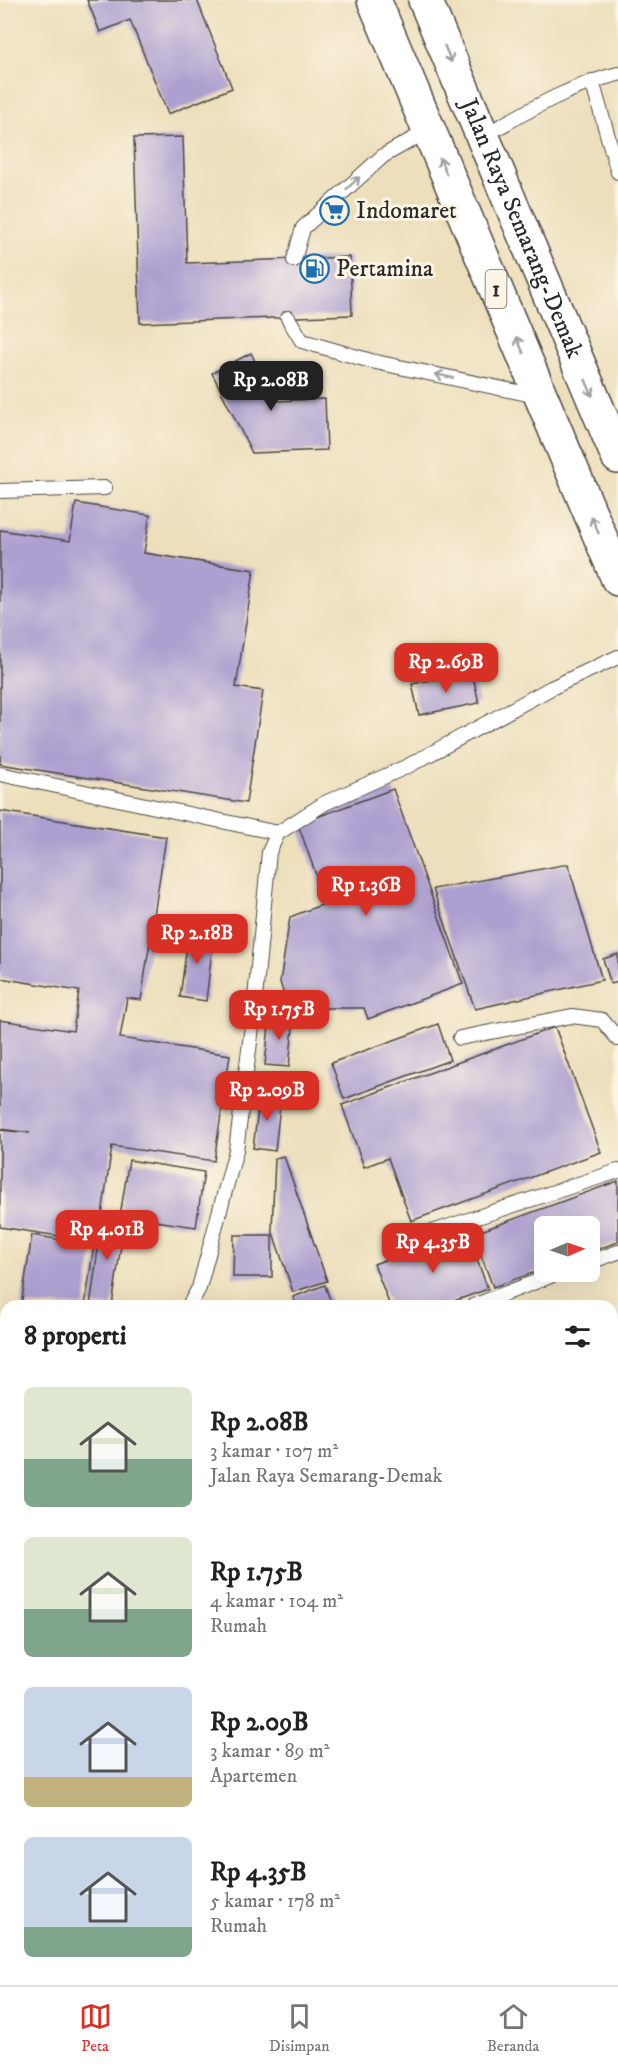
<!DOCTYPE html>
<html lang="id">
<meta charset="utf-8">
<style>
:root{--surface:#fff;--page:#f2f2f2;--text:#222;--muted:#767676;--line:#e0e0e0;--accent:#d93025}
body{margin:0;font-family:"IM FELL DW Pica",serif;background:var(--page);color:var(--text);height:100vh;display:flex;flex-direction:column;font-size:22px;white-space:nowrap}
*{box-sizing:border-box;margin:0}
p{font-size:20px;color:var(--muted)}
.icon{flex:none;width:33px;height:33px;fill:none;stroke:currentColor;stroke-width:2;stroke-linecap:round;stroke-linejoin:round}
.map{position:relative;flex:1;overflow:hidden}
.panel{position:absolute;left:0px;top:1300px;width:618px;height:686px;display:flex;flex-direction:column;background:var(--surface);border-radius:18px 18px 0 0;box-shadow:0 6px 24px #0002}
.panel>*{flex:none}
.needle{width:39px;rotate:88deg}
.fabs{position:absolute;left:534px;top:1216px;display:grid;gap:12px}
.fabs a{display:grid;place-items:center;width:66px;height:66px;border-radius:9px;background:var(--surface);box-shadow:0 6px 24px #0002;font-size:30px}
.price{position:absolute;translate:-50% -51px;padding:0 14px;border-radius:12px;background:var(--accent);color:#fff;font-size:20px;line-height:39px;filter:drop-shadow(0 2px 3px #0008)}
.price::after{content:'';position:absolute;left:50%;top:36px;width:18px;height:14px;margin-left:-9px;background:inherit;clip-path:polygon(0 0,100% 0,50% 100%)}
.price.selected{background:#222;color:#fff}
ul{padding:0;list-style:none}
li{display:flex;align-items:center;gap:18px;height:150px;padding:0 24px}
li span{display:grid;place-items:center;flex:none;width:168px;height:120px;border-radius:9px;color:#555}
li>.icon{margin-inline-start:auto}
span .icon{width:72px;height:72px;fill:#fffc;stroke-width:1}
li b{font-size:26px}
h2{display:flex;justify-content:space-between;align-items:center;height:72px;padding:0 24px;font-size:26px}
.tabs{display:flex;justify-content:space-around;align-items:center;height:84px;border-top:2px solid var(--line);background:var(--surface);font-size:16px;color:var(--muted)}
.tabs a{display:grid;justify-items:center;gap:3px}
.tabs .selected{color:var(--accent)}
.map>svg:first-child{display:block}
</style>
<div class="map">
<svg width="618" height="1985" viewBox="0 0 618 1985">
<rect width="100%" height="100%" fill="#fcf5e5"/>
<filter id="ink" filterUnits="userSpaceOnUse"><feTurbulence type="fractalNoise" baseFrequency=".0167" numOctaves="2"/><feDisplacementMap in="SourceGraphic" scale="12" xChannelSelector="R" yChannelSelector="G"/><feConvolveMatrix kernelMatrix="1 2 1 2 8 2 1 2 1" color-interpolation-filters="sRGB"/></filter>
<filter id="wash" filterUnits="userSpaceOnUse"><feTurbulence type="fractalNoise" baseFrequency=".008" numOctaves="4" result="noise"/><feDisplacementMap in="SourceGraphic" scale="24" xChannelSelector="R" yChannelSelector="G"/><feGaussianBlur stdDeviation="1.35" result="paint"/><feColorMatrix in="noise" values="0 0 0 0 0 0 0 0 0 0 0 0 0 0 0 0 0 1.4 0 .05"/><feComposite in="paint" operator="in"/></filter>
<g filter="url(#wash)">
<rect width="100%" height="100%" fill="#eddfbc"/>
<g fill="#66b1df" stroke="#486e85" stroke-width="1.5">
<path d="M618 1315V1419L612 1421V1318Z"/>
<path d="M6 1568V1680L0 1683V1571Z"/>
</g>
<g id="blocks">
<g fill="#ada0d0">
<path d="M87 0H197L232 88 168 114 130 20 100 32Z"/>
<path d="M183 137 187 263 350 257 352 315 140 323 134 138Z"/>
<path d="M251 353 275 401 325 399 327 450 252 453 212 373Z"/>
<path d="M76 503 150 515 144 553 254 570 236 687 263 691 246 803 0 764V530L70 541Z"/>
<path d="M472 672 479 703 419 715 412 684Z"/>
<path d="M393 789 463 984 368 1019 364 1008H288L280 982 290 917 326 903 298 824Z"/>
<path d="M0 811 166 837 141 1000 127 998 120 1038 230 1055 214 1161 112 1146 98 1242 0 1227V1130L30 1133 0 1129V1020L73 1031 79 991 0 978Z"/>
<path d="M568 864 602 980 475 1009 433 889Z"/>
<path d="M189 930 214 933 206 1001 180 997Z"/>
<path d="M618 954V982L611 984 603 959Z"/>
<path d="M270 1014 294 1017 289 1067 265 1065Z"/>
<path d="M438 1024 450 1060 344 1099 331 1063Z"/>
<path d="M555 1027 601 1152 411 1221 388 1158 364 1167 342 1105Z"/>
<path d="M260 1093 281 1096 275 1151 253 1148Z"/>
<path d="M284 1156 327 1281 293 1292 272 1230 275 1158Z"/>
<path d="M129 1160 204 1172 196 1227 120 1216Z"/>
<path d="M618 1181V1242L590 1252V1227H544V1269L493 1287 473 1234Z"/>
<path d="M103 1214 125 1218 112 1306H90Z"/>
<path d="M466 1230 488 1289 440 1306H390L374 1264Z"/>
<path d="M32 1235 94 1245 85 1306H21Z"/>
<path d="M234 1235H272V1277H233Z"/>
<path d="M325 1285 332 1306H296L293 1297Z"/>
<path d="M6 1819V1882L0 1878V1823Z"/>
<path d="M612 1889 618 1890V1985H348V1980H612Z"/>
<path d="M84 1980H118L128 1985H81Z"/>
<path d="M163 1980H338L337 1985H177Z"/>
</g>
</g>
</g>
<g filter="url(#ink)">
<use href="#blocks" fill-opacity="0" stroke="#484641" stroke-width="1.5"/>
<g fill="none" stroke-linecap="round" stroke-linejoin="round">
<defs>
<g id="service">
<path d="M592 81 618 172"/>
<path d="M483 136C526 112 569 86 618 74"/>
<path d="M294 260 303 228 383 156 427 131"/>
<path d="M288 318 302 341 371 361 537 396"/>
<path d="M0 491 105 488"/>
<path d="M0 774 278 833"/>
<path d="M460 1038 572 1016 602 1020 618 1039"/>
<path d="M429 1233 618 1171"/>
<path d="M590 1262 618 1252"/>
<path d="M189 1306 199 1288 236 1150 253 1019 269 852 278 833 325 803 408 766 551 688 618 657"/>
<path d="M473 1306 561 1272"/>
<path d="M0 1391 6 1389"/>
<path d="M0 1490 6 1487"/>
</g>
<g id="trunk">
<path d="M374 0 618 579"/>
<path id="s1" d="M425 0 618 457"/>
</g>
</defs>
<use href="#service" stroke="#484641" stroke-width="16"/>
<use href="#trunk" stroke="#484641" stroke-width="36"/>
<use href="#service" stroke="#fff" stroke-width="14"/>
<use href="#trunk" stroke="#fff" stroke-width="33"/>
</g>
<defs><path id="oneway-shaft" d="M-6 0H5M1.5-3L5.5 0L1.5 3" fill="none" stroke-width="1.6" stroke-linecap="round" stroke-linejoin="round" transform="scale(1.5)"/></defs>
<g stroke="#a0a0a0">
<use href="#oneway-shaft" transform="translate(448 54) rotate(67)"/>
<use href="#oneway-shaft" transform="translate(443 166) rotate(-113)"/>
<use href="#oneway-shaft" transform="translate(353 183) rotate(-42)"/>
<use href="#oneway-shaft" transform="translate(520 345) rotate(-113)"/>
<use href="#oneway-shaft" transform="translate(444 376) rotate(-168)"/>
<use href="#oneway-shaft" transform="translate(589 388) rotate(67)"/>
<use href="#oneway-shaft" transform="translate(595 525) rotate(-113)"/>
</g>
</g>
<defs>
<symbol id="supermarket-ring" viewBox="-11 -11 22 22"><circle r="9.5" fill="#fcf5e5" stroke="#1f6fb2" stroke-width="1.5"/><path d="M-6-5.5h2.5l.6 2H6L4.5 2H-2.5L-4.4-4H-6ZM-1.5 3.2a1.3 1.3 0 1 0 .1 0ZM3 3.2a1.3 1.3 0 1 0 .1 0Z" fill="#1f6fb2"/></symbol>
<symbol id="fuel-ring" viewBox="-11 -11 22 22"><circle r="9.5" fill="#fcf5e5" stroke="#1f6fb2" stroke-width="1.5"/><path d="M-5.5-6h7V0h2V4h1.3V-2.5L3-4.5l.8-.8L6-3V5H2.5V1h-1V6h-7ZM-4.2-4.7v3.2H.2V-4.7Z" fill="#1f6fb2"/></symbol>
</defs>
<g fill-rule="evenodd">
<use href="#supermarket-ring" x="318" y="194" width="33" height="33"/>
<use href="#fuel-ring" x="298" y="252" width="33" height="33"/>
</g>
<g text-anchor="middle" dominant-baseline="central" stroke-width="6" stroke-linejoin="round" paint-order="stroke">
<rect fill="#fcf5e5" stroke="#6a6863" stroke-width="1.5" x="485.5" y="270" width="21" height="38" rx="4.5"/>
<g font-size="22" font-weight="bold" fill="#2b2b2b">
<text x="496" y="289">1</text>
</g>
<g font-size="24" fill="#2b2b2b" stroke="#fcf5e5" text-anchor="start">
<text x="356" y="211">Indomaret</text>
<text x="336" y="269">Pertamina</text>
</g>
<g font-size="24" fill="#2b2b2b" stroke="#fcf5e5">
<text stroke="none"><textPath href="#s1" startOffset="248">Jalan Raya Semarang-Demak</textPath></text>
</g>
</g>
</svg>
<div class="fabs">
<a><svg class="needle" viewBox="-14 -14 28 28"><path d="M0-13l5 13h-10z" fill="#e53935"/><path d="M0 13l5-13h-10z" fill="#767676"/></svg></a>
</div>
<b class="price selected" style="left:271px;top:412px">Rp 2.08B</b>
<b class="price" style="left:446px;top:694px">Rp 2.69B</b>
<b class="price" style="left:366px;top:917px">Rp 1.36B</b>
<b class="price" style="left:197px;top:965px">Rp 2.18B</b>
<b class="price" style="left:279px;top:1041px">Rp 1.75B</b>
<b class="price" style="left:267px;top:1122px">Rp 2.09B</b>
<b class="price" style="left:107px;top:1261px">Rp 4.01B</b>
<b class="price" style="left:433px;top:1274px">Rp 4.35B</b>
<section class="panel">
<h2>8 properti<svg class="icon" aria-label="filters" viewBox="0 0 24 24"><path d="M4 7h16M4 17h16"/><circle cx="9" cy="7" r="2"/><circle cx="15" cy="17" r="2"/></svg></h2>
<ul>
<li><span style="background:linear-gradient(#dfe7d0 60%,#7fa58c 0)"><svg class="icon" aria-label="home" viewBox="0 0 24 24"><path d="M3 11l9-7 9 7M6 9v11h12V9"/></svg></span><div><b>Rp 2.08B</b><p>3 kamar · 107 m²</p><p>Jalan Raya Semarang-Demak</p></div></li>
<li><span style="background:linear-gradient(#dfe7d0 60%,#7fa58c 0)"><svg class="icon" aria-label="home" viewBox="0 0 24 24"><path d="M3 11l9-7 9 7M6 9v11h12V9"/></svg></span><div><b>Rp 1.75B</b><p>4 kamar · 104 m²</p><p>Rumah</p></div></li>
<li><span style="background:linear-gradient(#c9d6e8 75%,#c2b280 0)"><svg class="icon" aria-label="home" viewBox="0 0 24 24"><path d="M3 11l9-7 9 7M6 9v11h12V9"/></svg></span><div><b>Rp 2.09B</b><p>3 kamar · 89 m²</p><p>Apartemen</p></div></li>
<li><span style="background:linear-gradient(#c9d6e8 75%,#7fa58c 0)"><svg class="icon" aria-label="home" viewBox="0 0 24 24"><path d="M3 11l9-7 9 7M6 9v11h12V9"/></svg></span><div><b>Rp 4.35B</b><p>5 kamar · 178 m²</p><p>Rumah</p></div></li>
</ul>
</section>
</div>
<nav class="tabs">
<a class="selected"><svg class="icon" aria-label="map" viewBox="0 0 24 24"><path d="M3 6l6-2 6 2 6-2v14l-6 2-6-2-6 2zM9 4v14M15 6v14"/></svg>Peta</a>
<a><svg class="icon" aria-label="saved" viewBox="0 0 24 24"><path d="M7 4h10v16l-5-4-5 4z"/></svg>Disimpan</a>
<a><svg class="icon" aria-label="home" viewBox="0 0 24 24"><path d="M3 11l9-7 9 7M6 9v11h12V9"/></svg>Beranda</a>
</nav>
